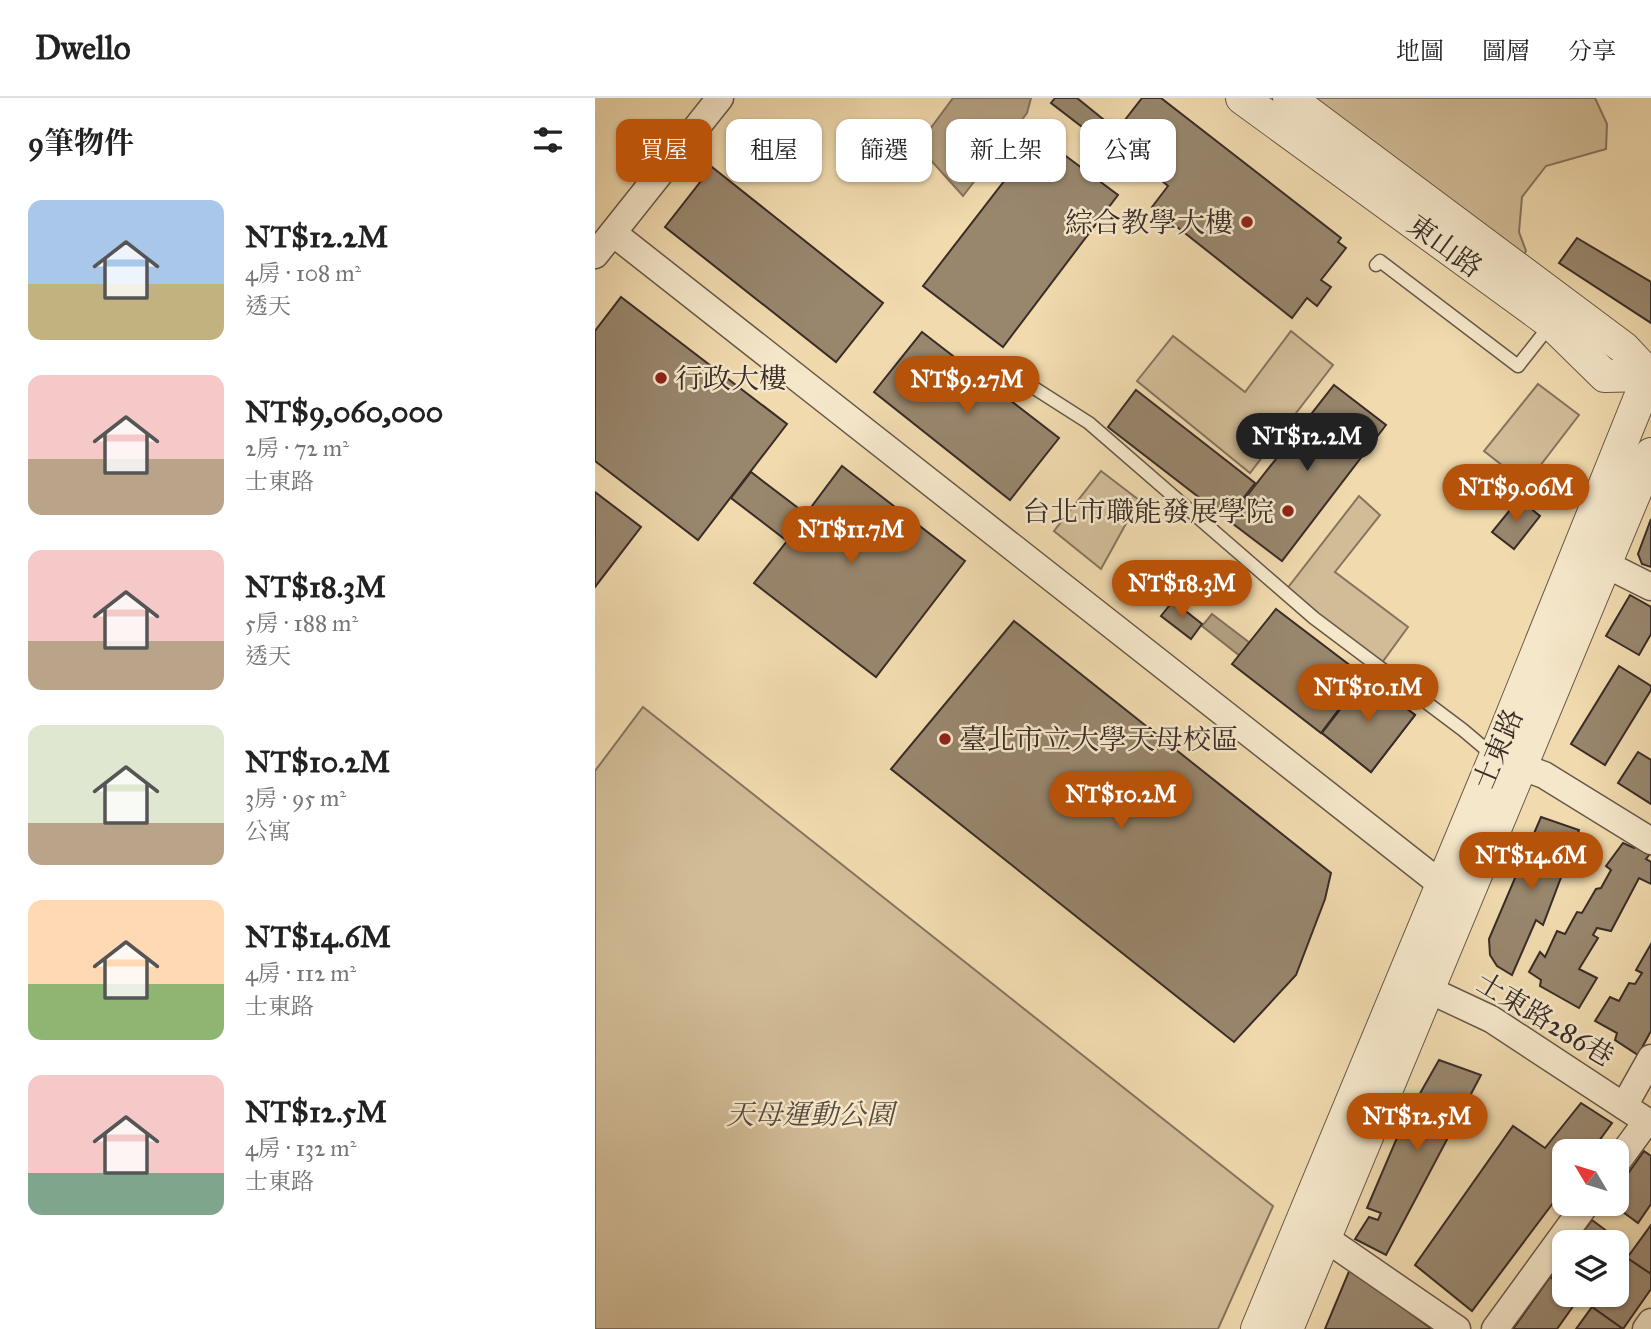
<!DOCTYPE html>
<html lang="zh-TW">
<meta charset="utf-8">
<style>
:root{--surface:#fff;--page:#f2f2f2;--text:#222;--muted:#767676;--line:#e0e0e0;--accent:#b45309}
body{margin:0;font-family:"IM FELL Great Primer","Noto Serif TC",serif;background:var(--page);color:var(--text);height:100vh;display:flex;flex-direction:column;font-size:26px;white-space:nowrap}
*{box-sizing:border-box;margin:0}
p{font-size:23px;color:var(--muted)}
.icon{flex:none;width:38px;height:38px;fill:none;stroke:currentColor;stroke-width:2;stroke-linecap:round;stroke-linejoin:round}
.map{position:relative;flex:1;overflow:hidden}
.details{display:flex;flex-direction:column;background:var(--surface);width:595px}
.details>*{flex:none}
.hud{position:absolute;left:21px;top:21px;width:665px;height:63px;display:flex;gap:14px}
.needle{width:46px;rotate:308deg}
.fabs{position:absolute;left:957px;top:1041px;display:grid;gap:14px}
.fabs a{display:grid;place-items:center;width:77px;height:77px;border-radius:14px;background:var(--surface);box-shadow:0 2px 5px #0004;font-size:35px}
.price{position:absolute;translate:-50% -60px;padding:0 16px;border-radius:24px;background:var(--accent);color:#fff;font-size:23px;line-height:46px;filter:drop-shadow(0 2px 4px #0008)}
.price::after{content:'';position:absolute;left:50%;top:42px;width:21px;height:16px;margin-left:-10px;background:inherit;clip-path:polygon(0 0,100% 0,50% 100%)}
.price.on{background:#222;color:#fff}
ul{padding:0;list-style:none}
li{display:flex;align-items:center;gap:21px;height:175px;padding:0 28px}
li span{display:grid;place-items:center;flex:none;width:196px;height:140px;border-radius:14px;color:#555}
li>.icon{margin-inline-start:auto}
span .icon{width:84px;height:84px;fill:#fffc;stroke-width:1}
li b{font-size:30px}
h2{display:flex;justify-content:space-between;align-items:center;height:84px;padding:0 28px;font-size:30px}
.chip{padding:0 24px;border-radius:14px;background:var(--surface);box-shadow:0 2px 5px #0004;font-size:24px;line-height:63px}
.chip.on{background:var(--accent);color:#fff}
header{display:flex;align-items:center;gap:42px;box-sizing:border-box;height:98px;padding:0 35px;background:var(--surface);border-bottom:2px solid var(--line)}
header strong{font-size:33px}
nav{display:flex;gap:38px;margin-inline-start:auto;font-size:24px}
main{display:flex;flex:1;min-height:0}
.map>svg:first-child{display:block}
</style>
<header>
<strong>Dwello</strong>
<nav><a>地圖</a><a>圖層</a><a>分享</a></nav>
</header>
<main>
<section class="details">
<h2>9筆物件<svg class="icon" aria-label="filters" viewBox="0 0 24 24"><path d="M4 7h16M4 17h16"/><circle cx="9" cy="7" r="2"/><circle cx="15" cy="17" r="2"/></svg></h2>
<ul>
<li><span style="background:linear-gradient(#a9c7e8 60%,#c2b280 0)"><svg class="icon" aria-label="home" viewBox="0 0 24 24"><path d="M3 11l9-7 9 7M6 9v11h12V9"/></svg></span><div><b>NT$12.2M</b><p>4房 · 108 m²</p><p>透天</p></div></li>
<li><span style="background:linear-gradient(#f6c9c9 60%,#b9a48a 0)"><svg class="icon" aria-label="home" viewBox="0 0 24 24"><path d="M3 11l9-7 9 7M6 9v11h12V9"/></svg></span><div><b>NT$9,060,000</b><p>2房 · 72 m²</p><p>士東路</p></div></li>
<li><span style="background:linear-gradient(#f6c9c9 65%,#b9a48a 0)"><svg class="icon" aria-label="home" viewBox="0 0 24 24"><path d="M3 11l9-7 9 7M6 9v11h12V9"/></svg></span><div><b>NT$18.3M</b><p>5房 · 188 m²</p><p>透天</p></div></li>
<li><span style="background:linear-gradient(#dfe7d0 70%,#b9a48a 0)"><svg class="icon" aria-label="home" viewBox="0 0 24 24"><path d="M3 11l9-7 9 7M6 9v11h12V9"/></svg></span><div><b>NT$10.2M</b><p>3房 · 95 m²</p><p>公寓</p></div></li>
<li><span style="background:linear-gradient(#ffd9b3 60%,#8fb573 0)"><svg class="icon" aria-label="home" viewBox="0 0 24 24"><path d="M3 11l9-7 9 7M6 9v11h12V9"/></svg></span><div><b>NT$14.6M</b><p>4房 · 112 m²</p><p>士東路</p></div></li>
<li><span style="background:linear-gradient(#f6c9c9 70%,#7fa58c 0)"><svg class="icon" aria-label="home" viewBox="0 0 24 24"><path d="M3 11l9-7 9 7M6 9v11h12V9"/></svg></span><div><b>NT$12.5M</b><p>4房 · 132 m²</p><p>士東路</p></div></li>
</ul>
</section>
<div class="map">
<svg width="1056" height="1231" viewBox="0 0 1056 1231">
<rect width="100%" height="100%" fill="#f0daae"/>
<filter id="stains"><feTurbulence type="fractalNoise" baseFrequency=".00286" numOctaves="4"/><feColorMatrix values="0 0 0 0 .2 0 0 0 0 .09 0 0 0 0 .02 0 0 0 .5 -.17"/></filter>
<radialGradient id="worn" r=".72"><stop offset=".6" stop-color="#630" stop-opacity="0"/><stop offset="1" stop-color="#630" stop-opacity=".3"/></radialGradient>
<g fill="#d1bc97" stroke="#85745f" stroke-width="2">
<path d="M708 0H1000L1012 26 1011 51 951 68 927 99 924 134 931 153 926 163Z"/>
<path d="M696 233 738 267 655 375 542 283 578 238 650 294Z"/>
<path d="M943 286 984 317 931 386 889 353Z"/>
<path d="M506 373 544 402 506 471 459 433Z"/>
<path d="M764 398 785 417 740 474 813 529 786 566 691 492Z"/>
<path d="M48 609 678 1108 623 1231H0V673Z"/>
</g>
<g fill="#b29f80" stroke="#82715c" stroke-width="2">
<path d="M358 0H436L432 15 368 98 332 58 327 42Z"/>
<path d="M617 516 655 545 645 558 607 528Z"/>
</g>
<g fill="#98866d" stroke="#392c27" stroke-width="2">
<path d="M460 0H482L519 30 508 45 456 5Z"/>
<path d="M547 0H566L746 140 743 144 751 150 726 182 736 189 722 208 712 200 697 220 557 109 573 88 553 71 563 56 526 27Z"/>
<path d="M444 38 523 97 408 249 328 188Z"/>
<path d="M117 69 288 205 241 264 70 129Z"/>
<path d="M982 140 1056 184V225L964 165Z"/>
<path d="M26 199 192 326 103 442 0 363V233Z"/>
<path d="M327 234 464 340 415 402 279 294Z"/>
<path d="M739 287 791 327 687 463 633 422Z"/>
<path d="M541 292 660 385 632 421 513 329Z"/>
<path d="M247 368 370 463 281 579 159 485 192 443 136 400 156 374 211 416Z"/>
<path d="M0 394 46 429 0 489Z"/>
<path d="M924 401 945 418 919 451 897 434Z"/>
<path d="M1056 421V469L1047 466 1043 456Z"/>
<path d="M1035 497 1056 509V536L1044 557 1011 538Z"/>
<path d="M578 503 607 526 596 541 566 518Z"/>
<path d="M681 511 769 578 726 635 637 566Z"/>
<path d="M419 523 736 775 730 801 701 877 639 944 296 671Z"/>
<path d="M1024 568 1056 588V592L1010 667 976 646Z"/>
<path d="M770 579 820 617 776 674 727 635Z"/>
<path d="M770 579 820 617 776 674 727 635Z"/>
<path d="M1043 654 1056 662V706L1023 685Z"/>
<path d="M946 719 984 732 948 827 941 822 917 877 902 868 895 857 894 841Z"/>
<path d="M1042 744 1055 756 1051 761 1056 764V786L1044 780 1016 833 1002 830 998 837 1003 840 984 871 1002 880 984 910 945 888 946 882 934 874 945 854 950 859 962 833 970 836 982 814 987 815 1001 791 1006 790 1016 772 1011 768 1028 745 1039 750Z"/>
<path d="M1056 846V933L1043 957 1020 942 1022 935 1000 923 1015 899 1024 903 1034 885 1040 886 1047 875 1041 872Z"/>
<path d="M844 962 886 977 791 1157 760 1141 774 1119 783 1122 786 1115 772 1110 810 1021 824 1027 830 1007 819 1006Z"/>
<path d="M986 1005 1017 1025 996 1054H970V1089L877 1213 820 1167 918 1028 950 1050Z"/>
<path d="M1049 1053 1056 1058V1106L1043 1125 1017 1106H1022V1091Z"/>
<path d="M997 1122 1025 1143 1022 1147V1144H980Z"/>
<path d="M1056 1127V1176L1032 1160Z"/>
<path d="M970 1159V1190L955 1179Z"/>
<path d="M1032 1160 1056 1176V1191L1028 1231 997 1209 1006 1197H1022V1174Z"/>
<path d="M755 1171 837 1231H730Z"/>
<path d="M955 1179 970 1190V1197H980L984 1200 962 1231H918Z"/>
<path d="M997 1209 1028 1231H981Z"/>
</g>
<g fill="none" stroke-linecap="round" stroke-linejoin="round">
<defs>
<g id="service">
<path d="M781 167 785 163 923 268 956 226"/>
<path d="M403 267 494 325 719 520 868 632 900 659"/>
</g>
<g id="minor">
<path d="M18 135 846 786"/>
<path d="M0 157 125 0"/>
<path d="M1010 466 1056 489"/>
<path d="M908 662 949 677 1056 743"/>
<path d="M815 883 896 921 1056 1026"/>
<path d="M1029 1008 1056 960"/>
<path d="M1022 1064 1052 1023"/>
<path d="M730 1140 862 1231"/>
<path d="M900 1231 991 1106"/>
<path d="M1051 1231 1056 1224"/>
</g>
<g id="tertiary">
<path d="M647 0 956 225 1010 278 1054 277"/>
<path d="M694 0 1029 250 1054 277"/>
<path d="M662 1231 900 659 1054 277"/>
<path d="M692 1231 1056 356"/>
</g>
</defs>
<use href="#service" stroke="#675849" stroke-width="15"/>
<use href="#minor" stroke="#675849" stroke-width="29"/>
<use href="#tertiary" stroke="#675849" stroke-width="34"/>
<use href="#service" stroke="#f5e7ca" stroke-width="12"/>
<use href="#minor" stroke="#f5e7ca" stroke-width="26"/>
<use href="#tertiary" stroke="#f5e7ca" stroke-width="32"/>
</g>
<g fill="#8f2418" stroke="#f5e7ca" stroke-width="2.5">
<circle cx="652" cy="124" r="7"/>
<circle cx="66" cy="280" r="7"/>
<circle cx="693" cy="413" r="7"/>
<circle cx="350" cy="641" r="7"/>
</g>
<g text-anchor="middle" dominant-baseline="central" stroke-width="5" stroke-linejoin="round" paint-order="stroke">
<g font-size="28" fill="#392c27" stroke="#f5e7ca" text-anchor="end">
<text x="638" y="124">綜合教學大樓</text>
<text x="80" y="280" text-anchor="start">行政大樓</text>
<text x="679" y="413">台北市職能發展學院</text>
<text x="364" y="641" text-anchor="start">臺北市立大學天母校區</text>
</g>
<g font-size="28" fill="#392c27" stroke="#f5e7ca">
<text transform="translate(850 148) rotate(36)">東山路</text>
<text transform="translate(903 651) rotate(-67)">士東路</text>
<text transform="translate(950 921) rotate(31)">士東路286巷</text>
</g>
<g font-size="28" font-style="italic" fill="#57493d" stroke="#f5e7ca">
<text x="215" y="1016">天母運動公園</text>
</g>
</g>
<rect width="100%" height="100%" filter="url(#stains)"/>
<rect width="100%" height="100%" fill="url(#worn)"/>
</svg>
<div class="fabs">
<a><svg class="needle" viewBox="-14 -14 28 28"><path d="M0-13l5 13h-10z" fill="#e53935"/><path d="M0 13l5-13h-10z" fill="#767676"/></svg></a>
<a><svg class="icon" aria-label="layers" viewBox="0 0 24 24"><path d="M12 4l9 5-9 5-9-5zM3 14l9 5 9-5"/></svg></a>
</div>
<b class="price" style="left:372px;top:318px">NT$9.27M</b>
<b class="price on" style="left:712px;top:375px">NT$12.2M</b>
<b class="price" style="left:921px;top:426px">NT$9.06M</b>
<b class="price" style="left:256px;top:468px">NT$11.7M</b>
<b class="price" style="left:587px;top:522px">NT$18.3M</b>
<b class="price" style="left:773px;top:626px">NT$10.1M</b>
<b class="price" style="left:526px;top:733px">NT$10.2M</b>
<b class="price" style="left:936px;top:794px">NT$14.6M</b>
<b class="price" style="left:822px;top:1055px">NT$12.5M</b>
<div class="hud">
<a class="chip on">買屋</a>
<a class="chip">租屋</a>
<a class="chip">篩選</a>
<a class="chip">新上架</a>
<a class="chip">公寓</a>
</div>
</div>
</main>
